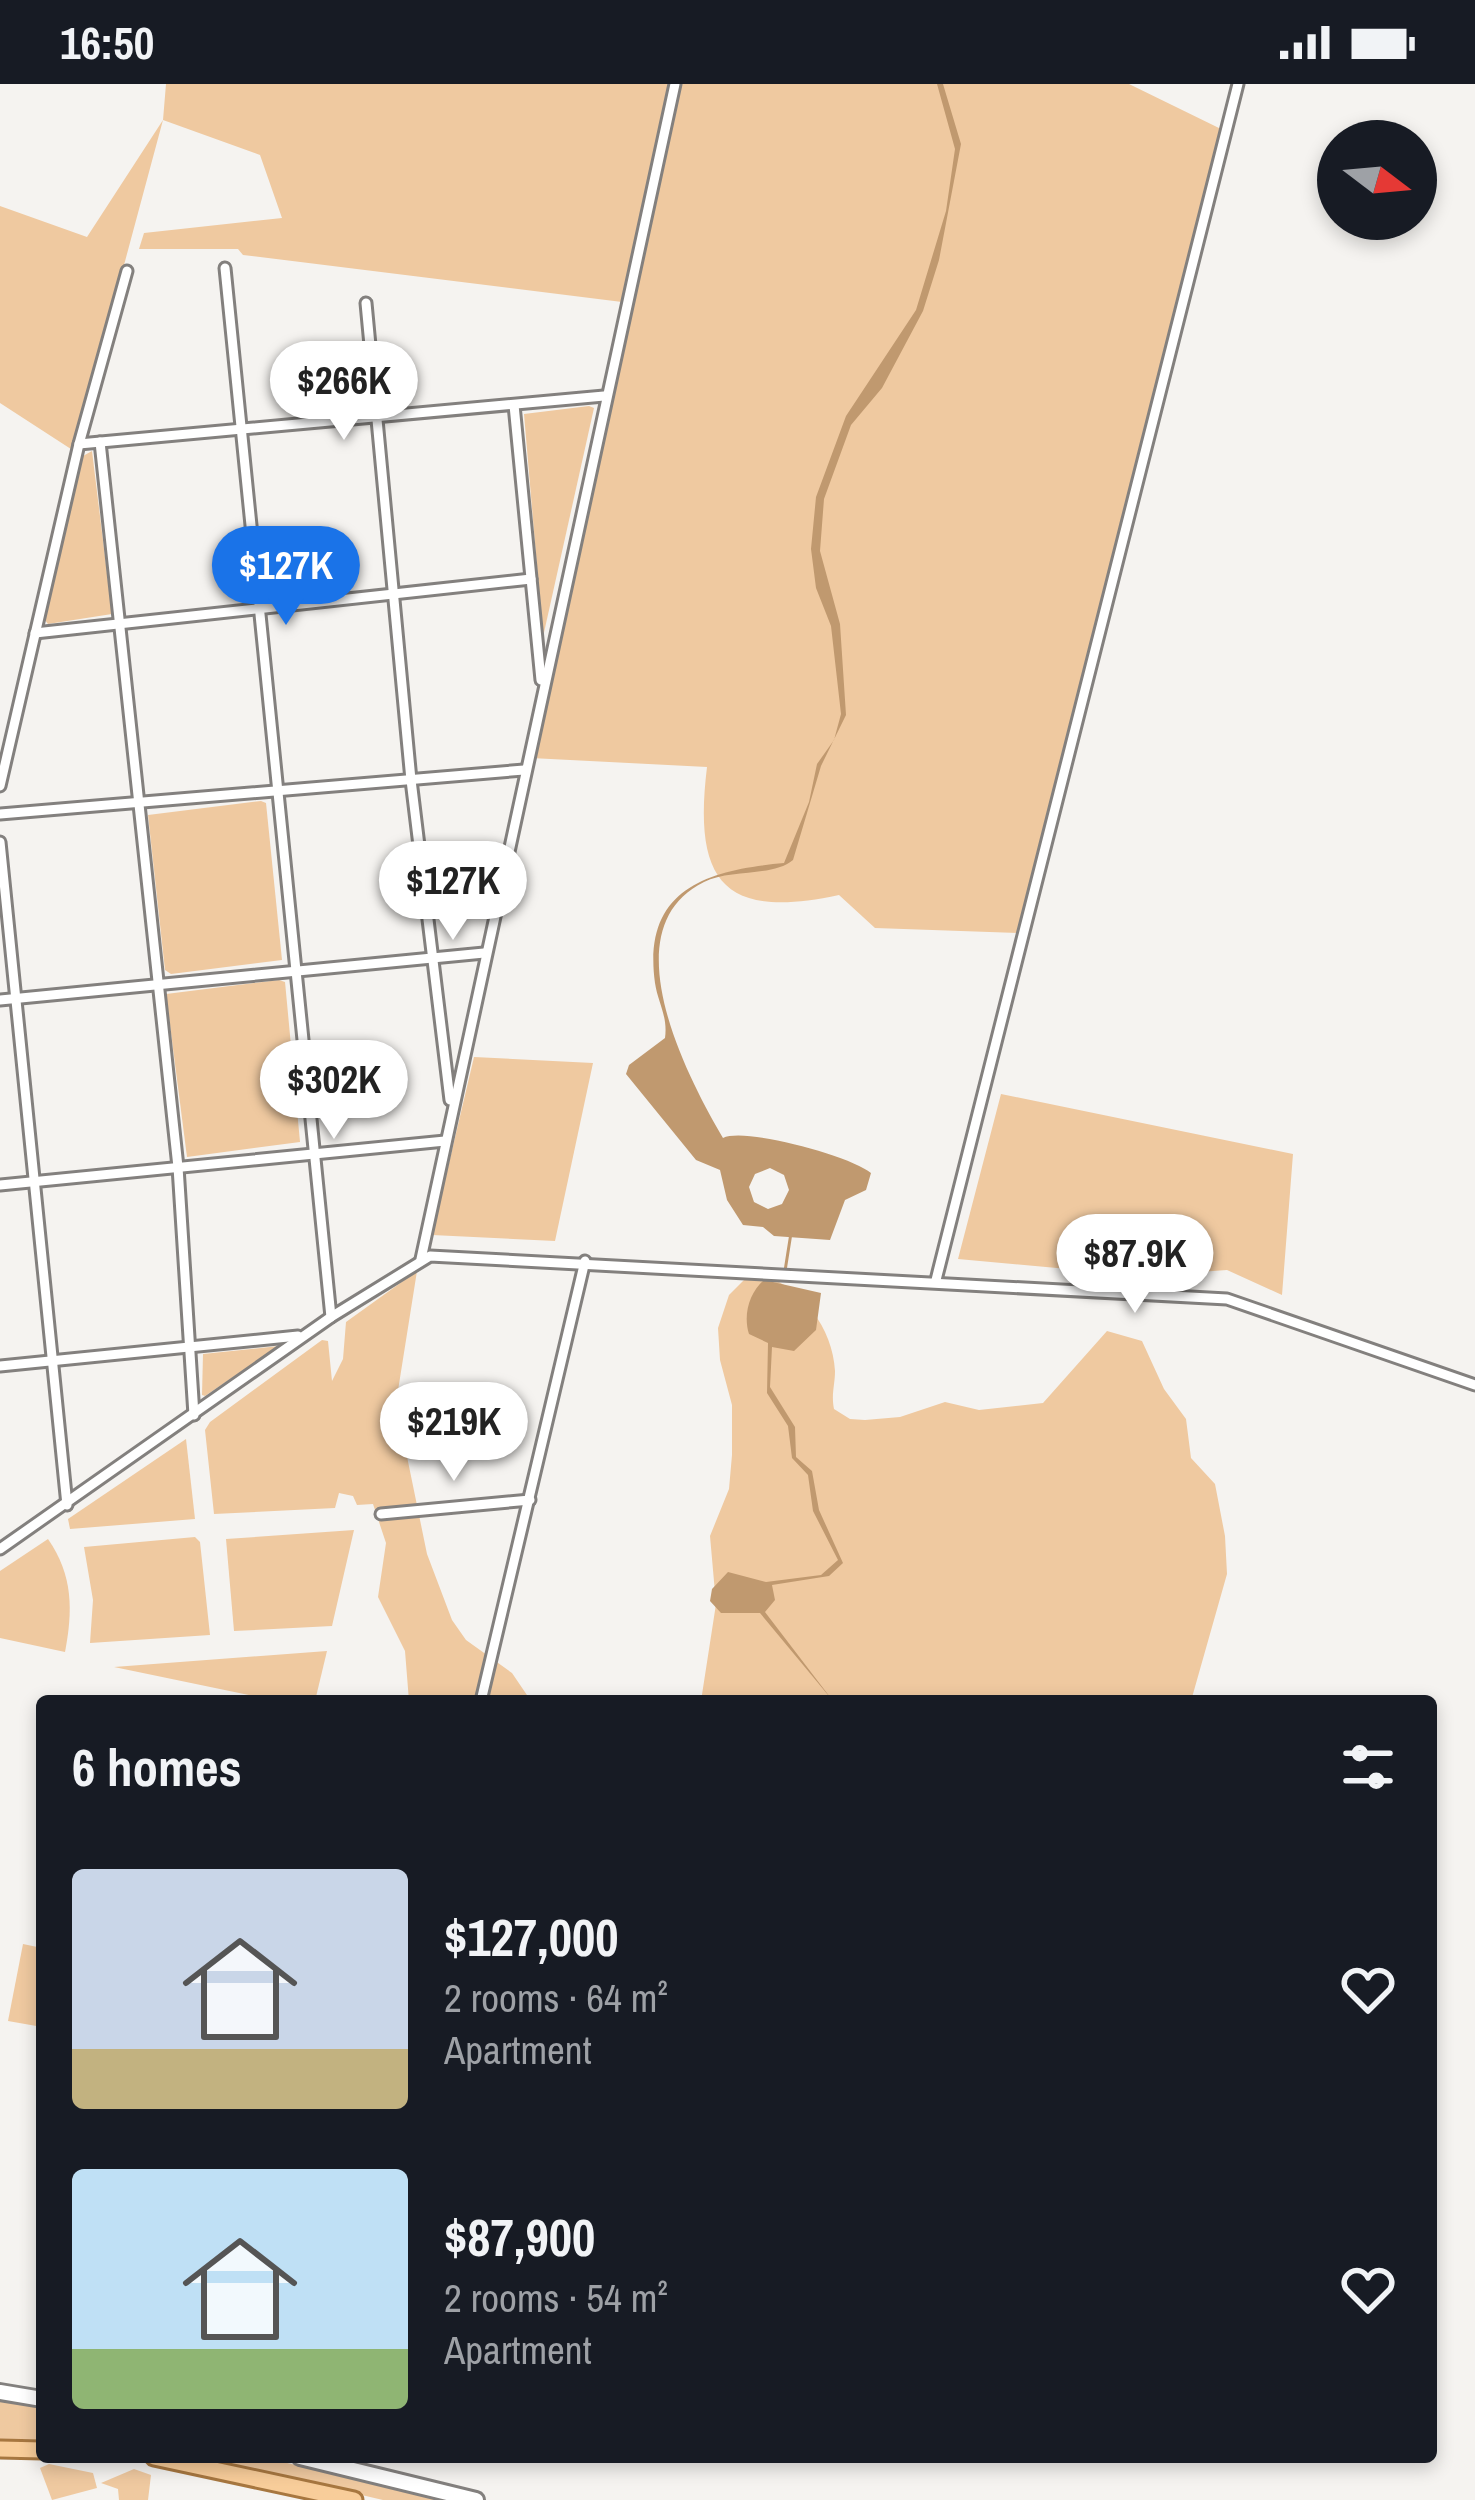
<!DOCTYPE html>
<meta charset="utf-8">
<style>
:root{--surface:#171b24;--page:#242831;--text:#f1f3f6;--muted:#9ea1a6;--accent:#1a73e8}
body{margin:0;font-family:"Archivo Narrow",sans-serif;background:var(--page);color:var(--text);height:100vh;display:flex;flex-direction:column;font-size:45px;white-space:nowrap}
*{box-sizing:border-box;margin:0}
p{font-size:39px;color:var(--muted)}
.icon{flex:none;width:66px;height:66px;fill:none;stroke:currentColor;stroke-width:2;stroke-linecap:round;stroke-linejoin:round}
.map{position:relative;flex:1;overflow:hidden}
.sheet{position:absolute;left:36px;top:1611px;width:1401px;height:768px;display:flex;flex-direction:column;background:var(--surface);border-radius:12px;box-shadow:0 6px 18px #0003}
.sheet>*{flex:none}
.needle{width:78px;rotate:106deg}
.buttons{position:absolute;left:1317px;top:36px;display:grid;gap:24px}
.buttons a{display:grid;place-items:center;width:120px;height:120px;border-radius:50%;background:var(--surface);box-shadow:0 6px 18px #0003;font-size:60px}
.price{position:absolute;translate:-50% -102px;padding:0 27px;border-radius:42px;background:#fff;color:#222;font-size:39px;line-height:78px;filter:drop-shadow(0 3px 6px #0008)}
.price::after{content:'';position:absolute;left:50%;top:72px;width:36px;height:27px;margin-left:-18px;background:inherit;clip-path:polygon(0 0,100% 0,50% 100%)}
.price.on{background:var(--accent);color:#fff}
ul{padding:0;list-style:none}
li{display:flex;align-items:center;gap:36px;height:300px;padding:0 36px}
li span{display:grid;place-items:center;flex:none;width:336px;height:240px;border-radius:12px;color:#555}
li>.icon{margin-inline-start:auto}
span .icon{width:144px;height:144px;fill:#fffc;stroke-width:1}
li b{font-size:51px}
h2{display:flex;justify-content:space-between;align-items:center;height:144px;padding:0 36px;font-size:51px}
.status{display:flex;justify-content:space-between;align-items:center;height:84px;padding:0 60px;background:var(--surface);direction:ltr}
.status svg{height:33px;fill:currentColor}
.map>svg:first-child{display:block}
</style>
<div class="status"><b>16:50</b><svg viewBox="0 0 49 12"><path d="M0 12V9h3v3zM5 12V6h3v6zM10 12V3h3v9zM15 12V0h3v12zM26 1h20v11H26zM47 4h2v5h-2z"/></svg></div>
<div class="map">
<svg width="1475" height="2416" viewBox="0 0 1475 2416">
<rect width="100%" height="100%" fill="#f5f3f0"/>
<g fill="#efc9a0">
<path d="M166 0H676L622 218 243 171 238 165H139L144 149 282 134 260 71 163 36 74 367 0 319V122L87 153 163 36Z"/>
<path d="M679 0H1129L1221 45 1020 849 875 844 839 811C723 836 693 797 707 683L531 674Z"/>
<path d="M589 322 594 324 543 553 524 330Z"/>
<path d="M92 367 112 530 48 540 45 536 83 372Z"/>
<path d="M261 717 266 719 282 876 171 890 165 886 148 731Z"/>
<path d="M279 896 285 898 300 1058 187 1073 166 910Z"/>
<path d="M474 973 593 979 555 1157 432 1151Z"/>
<path d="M1001 1010 1293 1070 1282 1211 1227 1186 1144 1192 958 1175Z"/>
<path d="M417 1187 396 1319 427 1470 452 1536 466 1556 512 1589 531 1617H409L405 1567 378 1513 386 1459 373 1420 357 1421 353 1412 339 1409 335 1424 214 1430 205 1346 210 1338 322 1256 328 1257 332 1297 343 1275 346 1238Z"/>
<path d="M752 1188C796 1196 833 1241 835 1287 835 1301 831 1310 834 1325L850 1335 865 1336 900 1333 945 1318 979 1326 1043 1319 1107 1247 1142 1257 1164 1305 1186 1335 1191 1374 1215 1400 1225 1452 1227 1490 1191 1617H701L716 1520 710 1452 729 1405 732 1371V1321L720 1276 718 1244 729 1211Z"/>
<path d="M279 1262 205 1312 202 1311 203 1270Z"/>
<path d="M186 1355 195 1435 70 1445 68 1435Z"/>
<path d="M354 1446 332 1542 234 1547 226 1455Z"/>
<path d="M195 1453 200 1458 210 1551 90 1559 93 1516 84 1463Z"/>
<path d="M48 1455C73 1491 73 1526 65 1568L0 1554V1487Z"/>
<path d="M327 1567 315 1617H277L114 1583Z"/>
<path d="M23 1860 42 1864V1943L8 1937Z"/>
<path d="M0 2316 42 2324V2356L0 2355Z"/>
<path d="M198 2373H262L443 2416H383Z"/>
<path d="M49 2380 93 2389 97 2404 52 2416 40 2384Z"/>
<path d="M134 2385 151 2391 148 2416H119L118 2405 101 2399Z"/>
</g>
<g fill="#c0996f" fill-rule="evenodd">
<path d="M937 0H943L961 60 939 176 923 227 882 304 851 341 824 415 820 467 840 540 846 631 821 682 793 776C773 793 729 785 704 798 610 844 686 991 723 1054 745 1043 851 1072 871 1089L866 1106 845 1116 830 1156 774 1152 763 1143 743 1141 727 1116 720 1086 696 1076 626 990 629 981 665 954C668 932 658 919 655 899 642 805 707 786 784 779L809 718 817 680 834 656 841 630 831 542 816 504 811 465 816 413 846 332 916 226 946 127 955 65ZM770 1084 784 1091 789 1106 782 1120 768 1125 754 1118 749 1103 755 1090Z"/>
<path d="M764 1196 821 1209 816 1246 794 1267 772 1263 770 1303 795 1343 796 1373 812 1387 819 1426 843 1479 829 1492 772 1501 775 1516 765 1528 833 1617 760 1529H721L710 1517 712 1505 728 1488 766 1498 821 1491 838 1476 813 1427 808 1391 792 1374 788 1342 767 1309 768 1259 749 1250C743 1231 749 1209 764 1196Z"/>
</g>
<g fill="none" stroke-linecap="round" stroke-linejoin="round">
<path stroke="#c0996f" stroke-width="3" d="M785 1187 791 1149"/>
<defs>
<g id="street">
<path d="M225 184 331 1233"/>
<path d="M366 219 411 696 450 1016"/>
<path d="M514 321 541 596"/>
<path d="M100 358 178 1083 194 1331"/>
<path d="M79 360 604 312"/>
<path d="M35 549 531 495"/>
<path d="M0 702 79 360 127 187"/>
<path d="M0 730 524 686"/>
<path d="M0 758 67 1421"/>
<path d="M0 916 484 869"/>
<path d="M0 1101 445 1057"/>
<path d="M421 1175 675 0"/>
<path d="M936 1196 1238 0"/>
<path d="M0 1282 298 1252"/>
<path d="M381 1430 530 1416"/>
<path d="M0 1465 331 1233 430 1172 1227 1215 1475 1301"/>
<path d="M481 1617 585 1177"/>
</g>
<g id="secondary">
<path d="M0 2308 42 2315"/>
<path d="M300 2373 476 2416"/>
</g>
<g id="primary">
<path d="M0 2365 42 2366"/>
<path d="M154 2373 354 2416"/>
</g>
</defs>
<use href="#street" stroke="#83807e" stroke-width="15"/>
<use href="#secondary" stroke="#83807e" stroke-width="20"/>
<use href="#primary" stroke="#a77740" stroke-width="21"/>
<use href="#street" stroke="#fff" stroke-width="9"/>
<use href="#secondary" stroke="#fff" stroke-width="14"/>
<use href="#primary" stroke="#f8cd9a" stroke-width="15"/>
</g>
</svg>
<div class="buttons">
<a><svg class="needle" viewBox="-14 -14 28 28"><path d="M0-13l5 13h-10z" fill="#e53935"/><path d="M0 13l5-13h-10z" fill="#9ea1a6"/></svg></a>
</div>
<b class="price" style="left:344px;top:359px">$266K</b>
<b class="price on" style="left:286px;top:544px">$127K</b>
<b class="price" style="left:453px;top:859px">$127K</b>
<b class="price" style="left:334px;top:1058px">$302K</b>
<b class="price" style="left:1135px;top:1232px">$87.9K</b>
<b class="price" style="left:454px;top:1400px">$219K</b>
<section class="sheet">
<h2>6 homes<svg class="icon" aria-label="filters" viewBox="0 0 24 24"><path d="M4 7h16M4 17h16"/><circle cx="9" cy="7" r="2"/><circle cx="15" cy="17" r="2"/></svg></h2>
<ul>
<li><span style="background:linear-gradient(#c9d6e8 75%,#c2b280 0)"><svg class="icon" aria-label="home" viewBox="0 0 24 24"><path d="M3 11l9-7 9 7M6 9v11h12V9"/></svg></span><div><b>$127,000</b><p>2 rooms · 64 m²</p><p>Apartment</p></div><svg class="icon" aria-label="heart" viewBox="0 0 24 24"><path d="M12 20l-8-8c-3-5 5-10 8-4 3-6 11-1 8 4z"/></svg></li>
<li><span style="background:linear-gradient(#bfe0f5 75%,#8fb573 0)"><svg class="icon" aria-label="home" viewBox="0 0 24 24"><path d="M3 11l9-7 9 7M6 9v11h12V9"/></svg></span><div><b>$87,900</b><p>2 rooms · 54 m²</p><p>Apartment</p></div><svg class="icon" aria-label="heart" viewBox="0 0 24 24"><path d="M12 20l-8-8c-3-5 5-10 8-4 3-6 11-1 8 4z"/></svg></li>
</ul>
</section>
</div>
